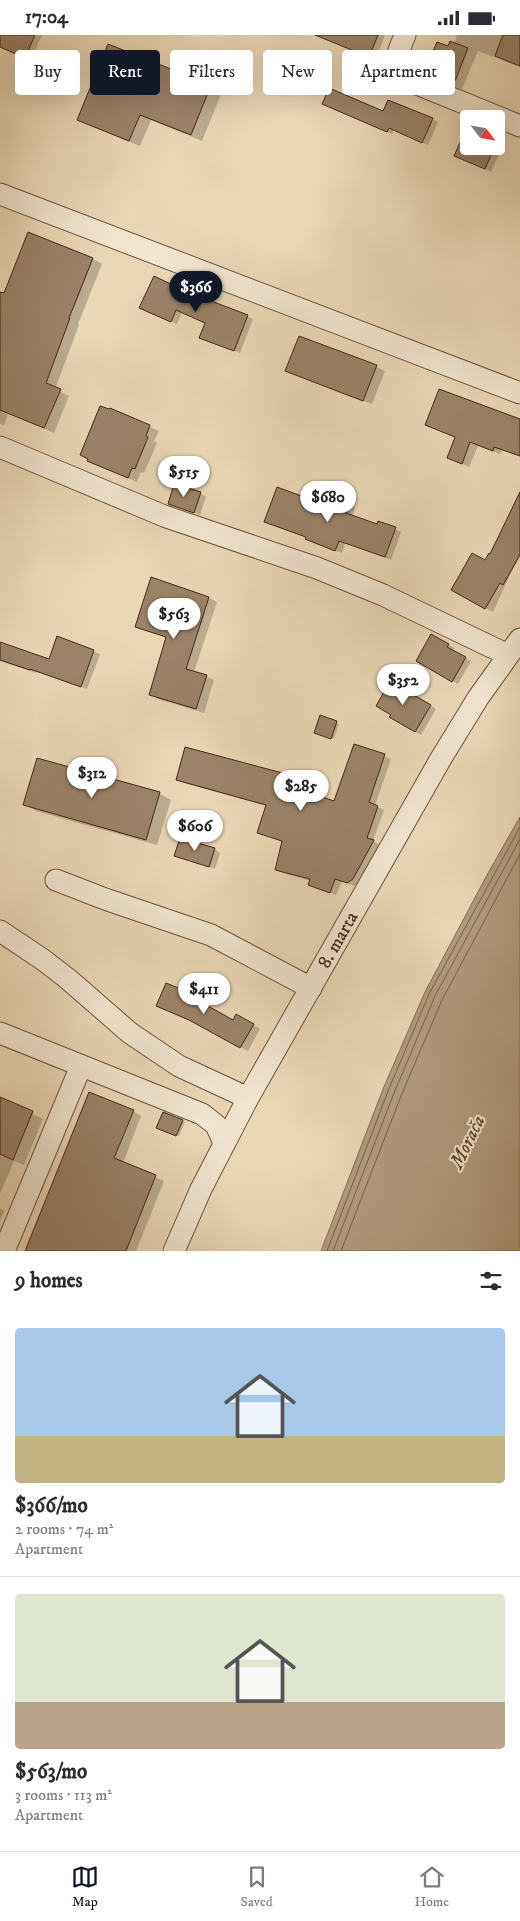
<!DOCTYPE html>
<meta charset="utf-8">
<style>
:root{--surface:#fff;--page:#f2f2f3;--text:#2b2b33;--muted:#7c7c81;--line:#e1e1e2;--accent:#111827}
body{margin:0;font-family:"IM FELL DW Pica",serif;background:var(--page);color:var(--text);height:100vh;display:flex;flex-direction:column;font-size:19px;white-space:nowrap}
*{box-sizing:border-box;margin:0}
p{font-size:16px;color:var(--muted)}
.icon{flex:none;width:28px;height:28px;fill:none;stroke:currentColor;stroke-width:2;stroke-linecap:round;stroke-linejoin:round}
.map{position:relative;height:1216px;overflow:hidden}
.side{display:flex;flex-direction:column;background:var(--surface);flex:1}
.side>*{flex:none}
.top-card{position:absolute;left:15px;top:15px;width:490px;height:45px;display:flex;gap:10px}
.needle{width:32px;rotate:122deg}
.buttons{position:absolute;left:460px;top:75px;display:grid;gap:10px}
.buttons a{display:grid;place-items:center;width:45px;height:45px;border-radius:5px;background:var(--surface);box-shadow:0 5px 20px #0002;font-size:25px}
.price{position:absolute;translate:-50% -42px;padding:0 11px;border-radius:18px;background:#fff;color:#222;font-size:16px;line-height:32px;filter:drop-shadow(0 1px 2px #0008)}
.price::after{content:'';position:absolute;left:50%;top:30px;width:15px;height:11px;margin-left:-8px;background:inherit;clip-path:polygon(0 0,100% 0,50% 100%)}
.price.selected{background:var(--accent);color:#fff}
ul{padding:0;list-style:none}
li{display:grid;align-content:center;gap:10px;height:265px;padding:0 15px}
li+li{border-top:1px solid var(--line)}
li span{display:grid;place-items:center;height:155px;border-radius:5px;color:#555}
li>.icon{margin-inline-start:auto}
span .icon{width:90px;height:90px;fill:#fffc;stroke-width:1}
li b{font-size:21px}
h2{display:flex;justify-content:space-between;align-items:center;height:60px;padding:0 15px;font-size:21px}
.tag{padding:0 18px;border-radius:5px;background:var(--surface);box-shadow:0 5px 20px #0002;font-size:18px;line-height:45px}
.tag.selected{background:var(--accent);color:#fff}
.status{display:flex;justify-content:space-between;align-items:center;height:35px;padding:0 25px;background:var(--surface);direction:ltr}
.status svg{height:14px;fill:currentColor}
.dock{display:flex;justify-content:space-around;align-items:center;height:70px;border-top:1px solid var(--line);background:var(--surface);font-size:14px;color:var(--muted)}
.dock a{display:grid;justify-items:center;gap:2px}
.dock .selected{color:var(--accent)}
.map>svg:first-child{display:block}
</style>
<div class="status"><b>17:04</b><svg viewBox="0 0 49 12"><path d="M0 12V9h3v3zM5 12V6h3v6zM10 12V3h3v9zM15 12V0h3v12zM26 1h20v11H26zM47 4h2v5h-2z"/></svg></div>
<div class="map">
<svg width="520" height="1216" viewBox="0 0 520 1216">
<rect width="100%" height="100%" fill="#ead7b6"/>
<filter id="stains"><feTurbulence type="fractalNoise" baseFrequency=".004" numOctaves="4"/><feColorMatrix values="0 0 0 0 .2 0 0 0 0 .09 0 0 0 0 .02 0 0 0 .5 -.17"/></filter>
<radialGradient id="worn" r=".72"><stop offset=".6" stop-color="#630" stop-opacity="0"/><stop offset="1" stop-color="#630" stop-opacity=".3"/></radialGradient>
<path fill="#b29b7f" stroke="#876c55" d="M520 782V1216H321L383 1054 425 957 487 840Z"/>
<g fill="#0003">
<path d="M0 0H42L31 25 0 11Z"/>
<path d="M343 0H385L375 25 339 9Z"/>
<path d="M457 0H520V32L478 16 462 54 451 50 442 45 449 13 454 9Z"/>
<path d="M109 10 211 51 222 57 202 106 151 85 140 111 90 91 79 84Z"/>
<path d="M329 71 384 77 404 71 438 87 428 110 394 95 392 99Z"/>
<path d="M469 92V111H496V104L504 108 491 137 456 120Z"/>
<path d="M93 224 102 229 78 289 79 290 55 354 69 361 54 398 8 378 4 390 0 389V258L4 260Z"/>
<path d="M184 257 253 284 240 318 207 305 206 288 182 278 177 289 147 276Z"/>
<path d="M376 332 385 336 372 369 296 340 287 335Z"/>
<path d="M111 374 159 396 154 406 157 408 144 438 141 437 137 447 88 426Z"/>
<path d="M520 386V421L502 415 500 419 478 411 469 432 456 426V403L426 390Z"/>
<path d="M520 455V518L493 577 453 555 491 521 514 472 513 471Z"/>
<path d="M200 458 206 462 200 480 170 469Z"/>
<path d="M319 468 349 470 355 473 352 481 378 490 379 487 401 497 391 525 345 508 342 518 312 507 307 503 266 486Z"/>
<path d="M152 544 209 563 217 567 194 637 214 645 204 678 158 664 151 659 167 603 136 591Z"/>
<path d="M431 601 454 613 453 616 471 626 458 649 417 626Z"/>
<path d="M58 603 100 619 87 654 36 636V638L0 626V609L50 625Z"/>
<path d="M391 648 436 674 421 700 391 682 392 679Z"/>
<path d="M321 682 339 689 334 704 318 698Z"/>
<path d="M355 710 391 724 375 771 384 775 373 806 380 810 359 848 354 851 342 846 336 860 310 850 311 846 283 838 276 834 283 807 258 797 267 771 184 748 177 744 186 713 290 741 296 745 294 754 335 767Z"/>
<path d="M38 724 160 759 171 765 157 810 36 776 25 769Z"/>
<path d="M214 814 220 818 215 834 175 821Z"/>
<path d="M166 950 202 965 209 969 208 972 233 986 237 981 260 994 248 1016 198 989 158 971Z"/>
<path d="M0 1064 43 1084 24 1130 14 1126 0 1159Z"/>
<path d="M133 1076 141 1081 123 1128 164 1146 136 1216H26Z"/>
<path d="M182 1086 185 1087 179 1101 161 1094Z"/>
<path d="M0 1173 4 1176 0 1186Z"/>
</g>
<g fill="none" stroke-linecap="round" stroke-linejoin="round">
<g stroke="#7c604a" stroke-width="1">
<path d="M327 1216 388 1056 429 959 520 792"/>
<path d="M333 1216 394 1058 435 961 520 804"/>
<path d="M341 1216 401 1061 442 965 520 819"/>
</g>
</g>
<g fill="#9b8269" stroke="#462615">
<path d="M0 0H35L25 23 0 12Z"/>
<path d="M315 0H378L369 22Z"/>
<path d="M503 0H520V31L495 21Z"/>
<path d="M450 6 468 13 455 46 425 34 437 7 448 11Z"/>
<path d="M108 9 211 50 191 100 140 80 129 106 77 85Z"/>
<path d="M329 53 383 76 388 65 433 83 422 108 389 93 387 97 322 69Z"/>
<path d="M468 90 469 111H495L485 134 454 121Z"/>
<path d="M28 197 93 223 69 283H70L46 348 61 354 44 393 0 375V257L4 258Z"/>
<path d="M154 241 185 256 248 280 234 316 199 303 205 288 176 275 171 287 139 273Z"/>
<path d="M299 301 377 330 363 366 285 336Z"/>
<path d="M439 354 520 384V421L494 412 493 416 470 407 462 429 447 423 455 402 425 390Z"/>
<path d="M100 371 109 374 110 373 150 390 146 401 148 402 135 434 132 433 128 443 87 426 88 424 80 420Z"/>
<path d="M174 449 201 457 194 478 168 469Z"/>
<path d="M277 452 318 467 321 458 350 468 346 478 377 489 378 486 396 492 385 522 339 506 335 516 305 504 306 502 264 487Z"/>
<path d="M520 457V520L503 550 500 548 485 574 451 555 472 518 485 525 489 518 490 519Z"/>
<path d="M151 542 209 562 186 634 207 640 196 674 149 660 166 602 135 592Z"/>
<path d="M431 599 449 609 447 612 466 622 452 647 416 626Z"/>
<path d="M57 601 94 615 81 652 30 634V635L0 625V607L49 624Z"/>
<path d="M390 646 431 670 415 697 389 682 391 680 376 671Z"/>
<path d="M320 680 337 686 331 704 314 698Z"/>
<path d="M354 709 385 719 369 767 378 771 367 803 374 805 353 844 347 848 335 844 330 858 308 850 310 844 275 835 282 806 257 798 266 770 176 745 185 712 290 740 287 750 334 766Z"/>
<path d="M37 723 160 757 146 805 23 770Z"/>
<path d="M180 803 215 813 209 832 174 821Z"/>
<path d="M166 948 203 963 201 967 233 985 236 979 254 989 240 1013 189 985 156 971Z"/>
<path d="M89 1057 134 1075 114 1123 156 1140 126 1216H25Z"/>
<path d="M0 1062 33 1076 13 1125 0 1119Z"/>
<path d="M163 1077 183 1085 176 1101 156 1093Z"/>
</g>
<g fill="none" stroke-linecap="round" stroke-linejoin="round">
<defs>
<g id="minor">
<path d="M405 0C399 16 389 31 405 44L520 91"/>
<path d="M0 159 520 358"/>
<path d="M0 412 164 481 317 533 383 560 508 620"/>
<path d="M56 845 105 864 211 900 311 953"/>
<path d="M0 896 42 924 68 944 130 998 179 1031 248 1063"/>
<path d="M0 998 202 1079 216 1090 224 1108"/>
<path d="M4 1216 81 1031"/>
<path id="s1" d="M174 1216 201 1154 248 1063 440 725 478 663 520 604"/>
</g>
</defs>
<use href="#minor" stroke="#6f523d" stroke-width="23"/>
<use href="#minor" stroke="#f1e5d0" stroke-width="21"/>
</g>
<g text-anchor="middle" dominant-baseline="central" stroke-width="4" stroke-linejoin="round" paint-order="stroke">
<g font-size="19" fill="#462615" stroke="#f1e5d0">
<text stroke="none"><textPath href="#s1" startOffset="352">8. marta</textPath></text>
</g>
<g font-size="20" font-style="italic" fill="#664935" stroke="#f1e5d0">
<text transform="translate(468 1107) rotate(-64)">Morača</text>
</g>
</g>
<rect width="100%" height="100%" filter="url(#stains)"/>
<rect width="100%" height="100%" fill="url(#worn)"/>
</svg>
<div class="buttons">
<a><svg class="needle" viewBox="-14 -14 28 28"><path d="M0-13l5 13h-10z" fill="#e53935"/><path d="M0 13l5-13h-10z" fill="#7c7c81"/></svg></a>
</div>
<b class="price selected" style="left:196px;top:278px">$366</b>
<b class="price" style="left:184px;top:463px">$515</b>
<b class="price" style="left:328px;top:488px">$680</b>
<b class="price" style="left:174px;top:605px">$563</b>
<b class="price" style="left:403px;top:671px">$352</b>
<b class="price" style="left:92px;top:764px">$312</b>
<b class="price" style="left:301px;top:777px">$285</b>
<b class="price" style="left:195px;top:817px">$606</b>
<b class="price" style="left:204px;top:980px">$411</b>
<div class="top-card">
<a class="tag">Buy</a>
<a class="tag selected">Rent</a>
<a class="tag">Filters</a>
<a class="tag">New</a>
<a class="tag">Apartment</a>
</div>
</div>
<section class="side">
<h2>9 homes<svg class="icon" aria-label="filters" viewBox="0 0 24 24"><path d="M4 7h16M4 17h16"/><circle cx="9" cy="7" r="2"/><circle cx="15" cy="17" r="2"/></svg></h2>
<ul>
<li><span style="background:linear-gradient(#a9c7e8 70%,#c2b280 0)"><svg class="icon" aria-label="home" viewBox="0 0 24 24"><path d="M3 11l9-7 9 7M6 9v11h12V9"/></svg></span><div><b>$366/mo</b><p>2 rooms · 74 m²</p><p>Apartment</p></div></li>
<li><span style="background:linear-gradient(#dfe7d0 70%,#b9a48a 0)"><svg class="icon" aria-label="home" viewBox="0 0 24 24"><path d="M3 11l9-7 9 7M6 9v11h12V9"/></svg></span><div><b>$563/mo</b><p>3 rooms · 113 m²</p><p>Apartment</p></div></li>
</ul>
</section>
<nav class="dock">
<a class="selected"><svg class="icon" aria-label="map" viewBox="0 0 24 24"><path d="M3 6l6-2 6 2 6-2v14l-6 2-6-2-6 2zM9 4v14M15 6v14"/></svg>Map</a>
<a><svg class="icon" aria-label="saved" viewBox="0 0 24 24"><path d="M7 4h10v16l-5-4-5 4z"/></svg>Saved</a>
<a><svg class="icon" aria-label="home" viewBox="0 0 24 24"><path d="M3 11l9-7 9 7M6 9v11h12V9"/></svg>Home</a>
</nav>
